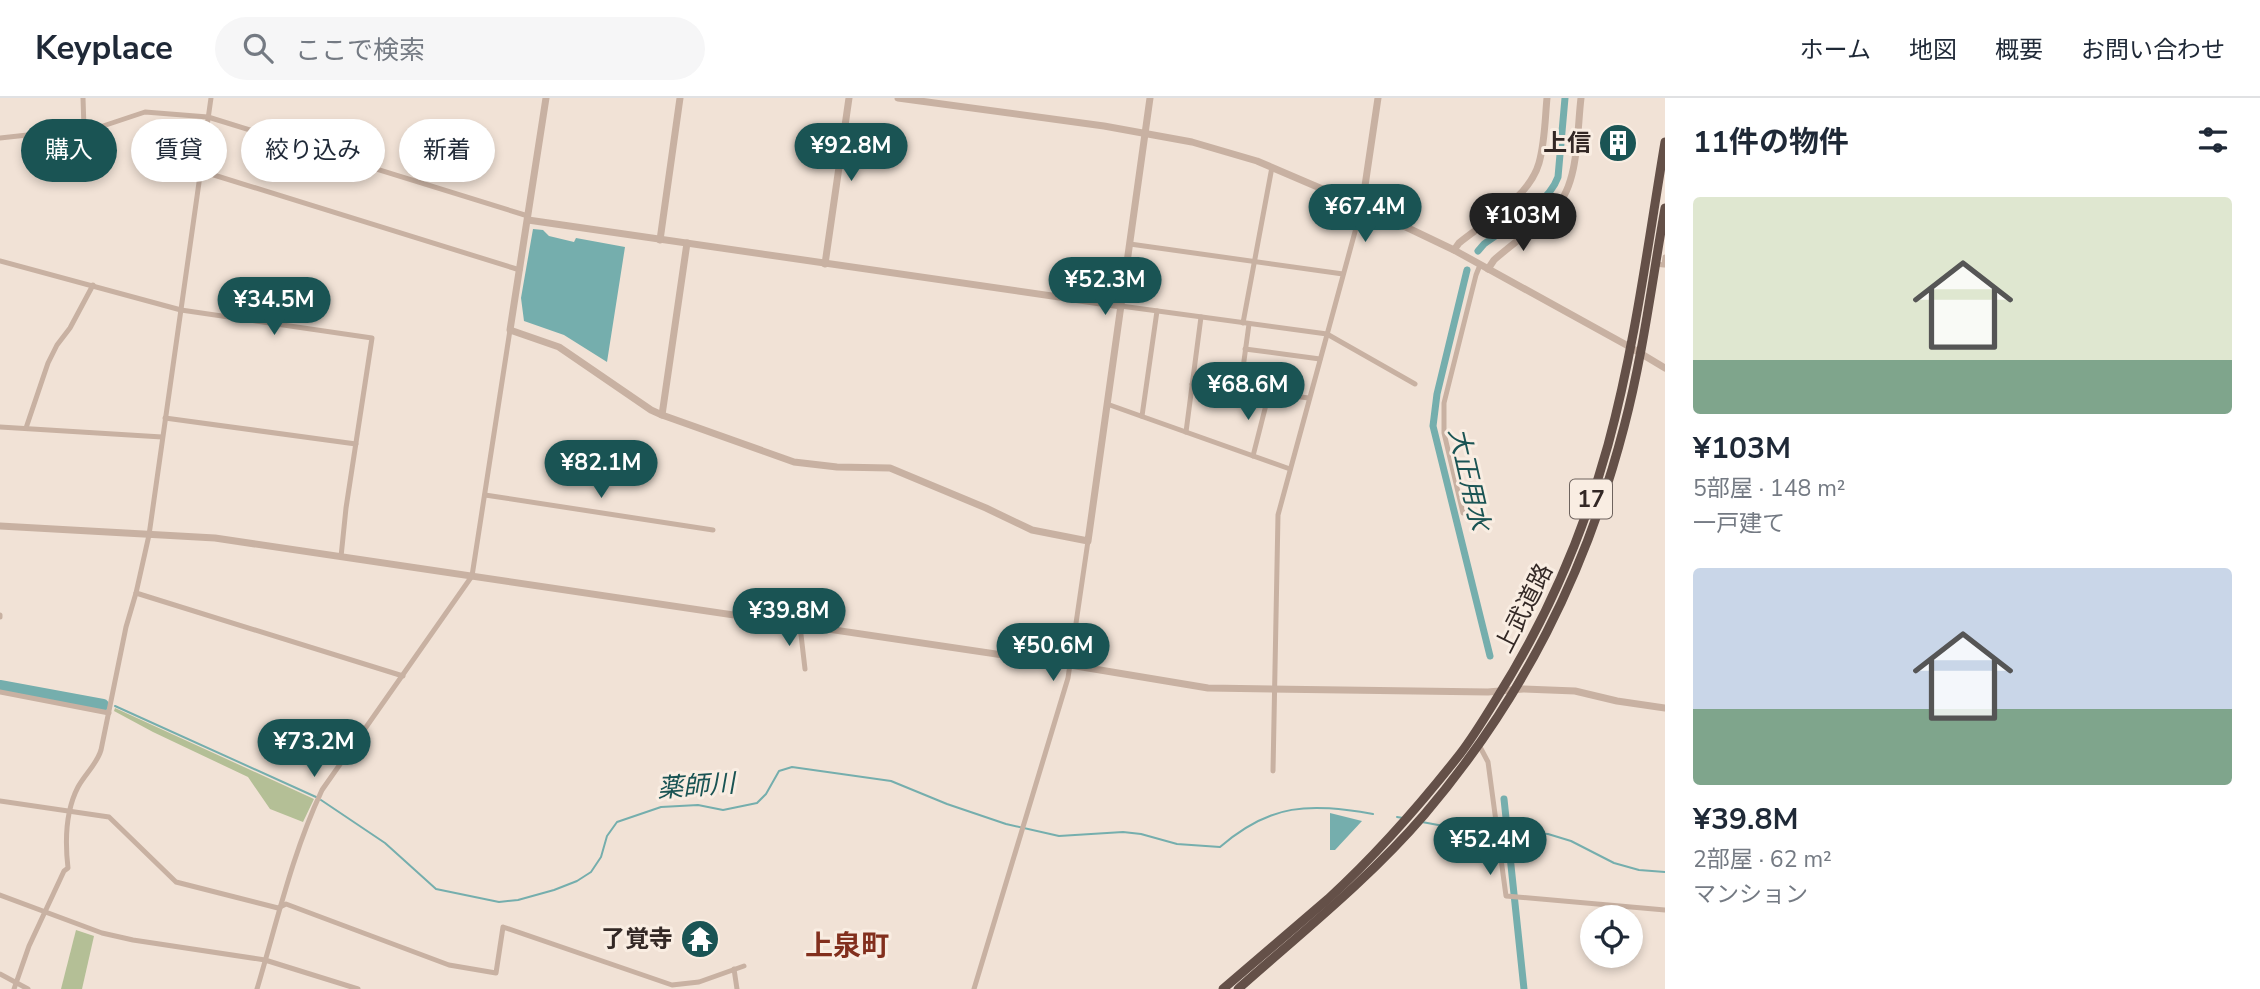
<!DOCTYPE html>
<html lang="ja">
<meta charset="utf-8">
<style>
:root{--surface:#fff;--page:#f6f6f7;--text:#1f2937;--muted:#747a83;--line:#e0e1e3;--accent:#1a5454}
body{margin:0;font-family:"Nunito Sans","Noto Sans JP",sans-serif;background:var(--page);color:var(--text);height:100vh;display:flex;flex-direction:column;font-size:26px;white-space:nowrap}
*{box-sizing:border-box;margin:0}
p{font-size:23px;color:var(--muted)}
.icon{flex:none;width:38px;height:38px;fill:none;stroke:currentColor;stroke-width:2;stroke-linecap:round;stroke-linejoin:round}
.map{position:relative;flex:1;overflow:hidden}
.sheet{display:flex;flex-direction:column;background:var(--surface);width:595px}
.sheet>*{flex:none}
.hud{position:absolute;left:21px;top:21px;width:665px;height:63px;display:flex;gap:14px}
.buttons{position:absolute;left:1580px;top:807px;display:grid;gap:14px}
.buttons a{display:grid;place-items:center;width:63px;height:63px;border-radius:50%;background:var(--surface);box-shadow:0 4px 10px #0003;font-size:35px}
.price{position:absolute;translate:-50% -60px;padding:0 16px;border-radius:24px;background:var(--accent);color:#fff;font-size:23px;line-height:46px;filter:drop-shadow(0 2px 4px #0008)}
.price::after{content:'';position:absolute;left:50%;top:42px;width:21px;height:16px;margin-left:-10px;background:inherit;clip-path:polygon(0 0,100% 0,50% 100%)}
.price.current{background:#222;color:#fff}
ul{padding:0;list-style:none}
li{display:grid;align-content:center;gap:14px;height:371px;padding:0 28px}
li span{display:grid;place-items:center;height:217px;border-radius:7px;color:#555}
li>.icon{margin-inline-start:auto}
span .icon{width:126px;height:126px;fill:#fffc;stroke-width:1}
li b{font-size:30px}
h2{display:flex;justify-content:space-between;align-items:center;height:84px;padding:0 28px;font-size:30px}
.tag{padding:0 24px;border-radius:32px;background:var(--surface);box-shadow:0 4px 10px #0003;font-size:24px;line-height:63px}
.tag.current{background:var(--accent);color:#fff}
header{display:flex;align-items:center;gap:42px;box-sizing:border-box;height:98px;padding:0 35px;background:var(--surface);border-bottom:2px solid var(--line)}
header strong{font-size:33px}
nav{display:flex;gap:38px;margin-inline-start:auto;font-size:24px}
.search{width:490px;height:63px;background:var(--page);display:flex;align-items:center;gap:18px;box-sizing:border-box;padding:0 24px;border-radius:38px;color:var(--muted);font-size:26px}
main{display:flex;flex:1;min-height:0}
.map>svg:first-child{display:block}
</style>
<header>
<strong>Keyplace</strong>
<div class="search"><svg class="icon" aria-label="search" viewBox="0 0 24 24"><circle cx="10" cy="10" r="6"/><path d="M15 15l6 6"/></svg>ここで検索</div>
<nav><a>ホーム</a><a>地図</a><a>概要</a><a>お問い合わせ</a></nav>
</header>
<main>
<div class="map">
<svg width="1665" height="891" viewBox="0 0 1665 891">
<rect width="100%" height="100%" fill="#f1e2d6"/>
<g fill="#b4bf96">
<path d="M115 610 314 701 303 724 270 711 248 679 153 634 114 613Z"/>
<path d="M76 832 94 838 82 891H61Z"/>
</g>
<g fill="#75aead">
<path d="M533 131 543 132 549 138 574 144 576 140 625 149 607 264 564 237 524 223 521 200Z"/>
<path d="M1330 715 1362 723 1335 752H1330Z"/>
</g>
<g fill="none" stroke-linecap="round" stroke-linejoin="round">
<g stroke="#75aead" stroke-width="2">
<path d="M115 608 316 699"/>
<path d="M321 702 385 745 436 791 499 804 518 802 554 792 577 783 591 774 601 759 607 738 617 724 661 709 698 707 723 712 757 705 766 696 779 673 792 669 891 683 947 706 1006 726 1059 738 1123 734 1141 736 1177 746 1220 749C1271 705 1309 705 1373 716"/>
<path d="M1397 719 1403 720"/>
<path d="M1422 724 1449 729 1548 736 1571 743 1614 765 1639 772 1665 774"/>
</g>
<g stroke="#75aead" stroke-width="7">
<path d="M1478 153 1484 146C1507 129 1548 107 1558 79L1565 0"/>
<path d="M1467 172 1437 296 1433 328 1490 558"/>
<path d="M1504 701 1524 891"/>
</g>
<path stroke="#75aead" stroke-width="12" d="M0 588 103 607"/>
<g stroke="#c8b1a2" stroke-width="5">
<path d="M83 0 84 30"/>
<path d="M0 40 100 29 145 14 208 19 528 118"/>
<path d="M201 73 520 172"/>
<path d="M1130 146 1343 176"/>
<path d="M0 163 181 212 372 240 346 410 341 459"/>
<path d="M1655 166 1664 167 1665 159"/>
<path d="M1121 208 1327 236 1415 286"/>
<path d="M1243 225 1272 69"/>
<path d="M1245 251 1320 261"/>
<path d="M1192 286 1309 300"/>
<path d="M1240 292 1249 226"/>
<path d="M1107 306 1290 371"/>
<path d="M1142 318 1157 213"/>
<path d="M165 320 356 346"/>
<path d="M0 329 162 339"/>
<path d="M26 330 48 265 57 247 70 230 93 187"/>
<path d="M1186 334 1201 219"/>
<path d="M1253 358 1269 295"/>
<path d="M485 397 713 432"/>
<path d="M1463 415 1444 335V305L1476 177 1480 167"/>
<path d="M136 495 403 578"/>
<path d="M0 517V519"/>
<path d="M800 528 805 571"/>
<path d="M0 594 109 615"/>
<path d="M1479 647 1488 664 1506 798 1665 812"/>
<path d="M1273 673 1278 417 1362 108"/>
<path d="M0 703 109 719 176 784 278 810 286 806 449 867 496 875 503 829 672 887 699 884 744 868"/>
<path d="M0 797 102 835 133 842 265 862 358 891"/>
<path d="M734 871 737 891"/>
<path d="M0 876 28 891"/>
<path d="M14 891 29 848 64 773 68 770C65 744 65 714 78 689 85 676 97 666 101 652L126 529 136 495 149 437 211 0"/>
<path d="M257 891C277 824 292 756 322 692L472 478 510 232"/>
<path d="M974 891 1068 580 1088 443"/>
</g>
<g stroke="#c8b1a2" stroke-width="7">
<path d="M546 0 510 232 559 249 651 312 662 317 794 364 837 369 890 370 986 410 1032 432 1088 443 1150 0"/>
<path d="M898 0 1104 28 1192 44 1257 63 1362 108 1454 152 1630 249 1665 270"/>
<path d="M1362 108 1378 0"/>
<path d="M528 122 1121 208"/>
<path d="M660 142 680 0"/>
<path d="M1454 152 1459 145C1486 123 1529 100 1539 65 1545 44 1545 21 1547 0"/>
<path d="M825 166 849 0"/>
<path d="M1488 171 1494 162C1514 144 1538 129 1556 109 1579 85 1577 32 1581 0"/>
<path d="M662 317 687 145"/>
<path d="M0 428 215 440 1070 567 1208 590 1488 594 1523 591 1575 593 1617 603 1665 610"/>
</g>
<g stroke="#645048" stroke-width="9">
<path d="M1223 891C1258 861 1293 831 1328 801 1376 757 1420 707 1460 656 1473 639 1484 621 1495 603 1546 523 1583 437 1608 347 1635 248 1648 145 1665 44"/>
<path d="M1238 891C1301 835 1369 781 1424 717 1522 602 1586 475 1624 329 1643 257 1652 183 1665 110"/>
</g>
</g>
<defs>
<symbol id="building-disc" viewBox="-11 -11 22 22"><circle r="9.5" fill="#1a5454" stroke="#f9ede2"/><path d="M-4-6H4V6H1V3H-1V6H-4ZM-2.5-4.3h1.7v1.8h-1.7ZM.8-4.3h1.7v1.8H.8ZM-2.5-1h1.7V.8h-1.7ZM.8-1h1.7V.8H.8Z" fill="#fff"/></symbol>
<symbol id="temple-disc" viewBox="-11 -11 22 22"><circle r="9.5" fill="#1a5454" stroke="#f9ede2"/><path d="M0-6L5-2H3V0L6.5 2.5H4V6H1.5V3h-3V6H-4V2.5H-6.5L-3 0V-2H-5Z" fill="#fff"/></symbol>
</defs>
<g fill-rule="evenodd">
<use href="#building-disc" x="1596" y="23" width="44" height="44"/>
<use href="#temple-disc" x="678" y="819" width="44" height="44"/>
</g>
<g text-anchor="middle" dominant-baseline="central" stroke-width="6" stroke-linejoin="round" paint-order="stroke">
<rect fill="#f9ede2" stroke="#6e635e" stroke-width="2" x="1570" y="381.5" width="42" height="39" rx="5"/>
<g font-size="23" font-weight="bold" fill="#332825">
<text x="1591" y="401">17</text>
</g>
<g font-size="24" font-weight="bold" fill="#332825" stroke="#f9ede2" text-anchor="end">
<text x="1591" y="45">上信</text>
<text x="673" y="841">了覚寺</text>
</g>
<g font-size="24" fill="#332825" stroke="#f9ede2">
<text transform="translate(1524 510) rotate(-63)">上武道路</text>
</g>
<g font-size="26" font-style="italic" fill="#1a5454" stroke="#f9ede2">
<text transform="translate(1469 381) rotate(77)">大正用水</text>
<text transform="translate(696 688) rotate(-4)">薬師川</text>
</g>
<g font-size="28" font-weight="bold" fill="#822f1d" stroke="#f9ede2">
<text x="847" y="848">上泉町</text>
</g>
</g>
</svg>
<div class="buttons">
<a><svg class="icon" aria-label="locate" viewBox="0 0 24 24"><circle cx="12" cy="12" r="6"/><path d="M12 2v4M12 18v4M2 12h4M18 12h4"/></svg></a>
</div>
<b class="price" style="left:851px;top:85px">¥92.8M</b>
<b class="price" style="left:1365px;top:146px">¥67.4M</b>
<b class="price current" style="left:1523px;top:155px">¥103M</b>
<b class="price" style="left:1105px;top:219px">¥52.3M</b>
<b class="price" style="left:274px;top:239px">¥34.5M</b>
<b class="price" style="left:1248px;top:324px">¥68.6M</b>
<b class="price" style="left:601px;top:402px">¥82.1M</b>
<b class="price" style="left:789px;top:550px">¥39.8M</b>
<b class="price" style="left:1053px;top:585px">¥50.6M</b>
<b class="price" style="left:314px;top:681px">¥73.2M</b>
<b class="price" style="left:1490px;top:779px">¥52.4M</b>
<div class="hud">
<a class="tag current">購入</a>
<a class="tag">賃貸</a>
<a class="tag">絞り込み</a>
<a class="tag">新着</a>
</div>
</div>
<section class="sheet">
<h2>11件の物件<svg class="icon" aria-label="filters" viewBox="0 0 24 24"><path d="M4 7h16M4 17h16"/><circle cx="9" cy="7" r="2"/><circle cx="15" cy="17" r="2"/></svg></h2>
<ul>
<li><span style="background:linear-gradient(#dfe7d0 75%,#7fa58c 0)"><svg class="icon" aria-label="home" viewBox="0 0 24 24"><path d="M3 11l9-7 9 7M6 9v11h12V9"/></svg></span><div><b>¥103M</b><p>5部屋 · 148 m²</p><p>一戸建て</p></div></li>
<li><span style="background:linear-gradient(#c9d6e8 65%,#7fa58c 0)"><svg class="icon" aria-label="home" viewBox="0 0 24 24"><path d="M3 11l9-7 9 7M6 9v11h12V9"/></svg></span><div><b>¥39.8M</b><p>2部屋 · 62 m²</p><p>マンション</p></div></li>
</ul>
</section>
</main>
